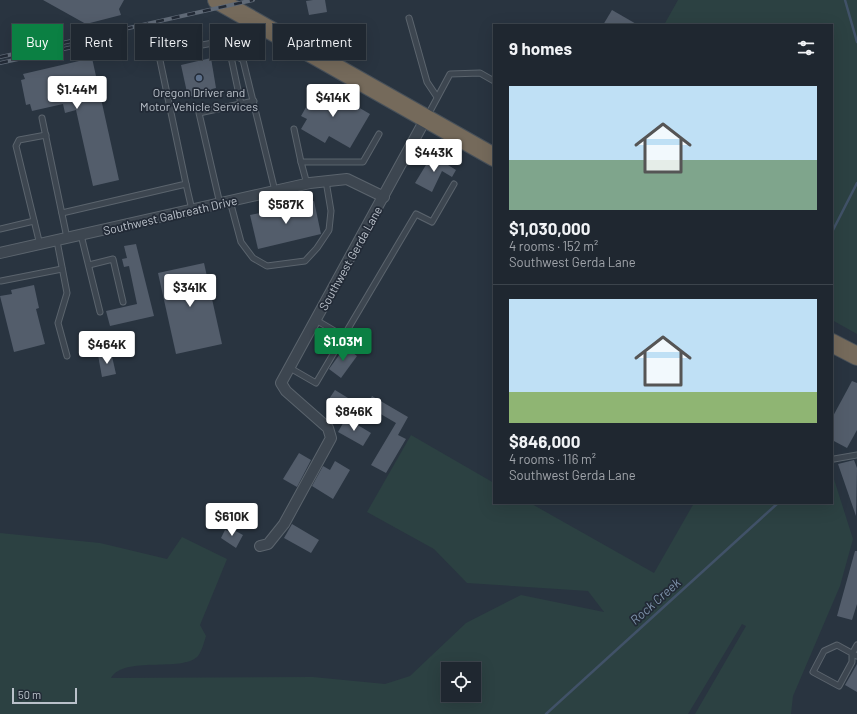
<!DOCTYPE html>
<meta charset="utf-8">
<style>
:root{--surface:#1f2730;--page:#272f38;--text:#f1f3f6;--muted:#a1a5ab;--line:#3c444c;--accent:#0b8043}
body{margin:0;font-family:Barlow,sans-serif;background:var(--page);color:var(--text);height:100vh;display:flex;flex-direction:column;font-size:15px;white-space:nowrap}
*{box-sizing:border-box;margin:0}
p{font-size:13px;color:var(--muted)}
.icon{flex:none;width:22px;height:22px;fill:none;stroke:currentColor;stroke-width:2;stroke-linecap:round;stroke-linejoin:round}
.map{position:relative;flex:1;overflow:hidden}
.panel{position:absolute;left:493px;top:24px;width:340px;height:480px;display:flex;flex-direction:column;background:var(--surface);border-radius:0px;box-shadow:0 4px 16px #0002,0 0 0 1px var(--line)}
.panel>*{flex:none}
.hud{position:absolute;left:12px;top:24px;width:380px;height:36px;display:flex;gap:8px}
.buttons{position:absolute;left:441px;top:662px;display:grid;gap:8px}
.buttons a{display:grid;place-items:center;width:40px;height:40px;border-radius:0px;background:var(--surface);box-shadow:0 4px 16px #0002,0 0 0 1px var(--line);font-size:20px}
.scale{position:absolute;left:12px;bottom:10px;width:65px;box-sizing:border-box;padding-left:4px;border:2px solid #bac1ca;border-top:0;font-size:11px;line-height:14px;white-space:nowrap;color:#bac1ca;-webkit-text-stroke:3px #222a36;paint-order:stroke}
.price{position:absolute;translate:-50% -34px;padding:0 9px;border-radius:4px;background:#fff;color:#222;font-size:13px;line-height:26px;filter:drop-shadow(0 1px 2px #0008)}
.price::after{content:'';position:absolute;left:50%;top:24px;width:12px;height:9px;margin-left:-6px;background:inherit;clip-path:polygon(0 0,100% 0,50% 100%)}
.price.selected{background:var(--accent);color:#fff}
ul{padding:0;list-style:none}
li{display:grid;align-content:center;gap:8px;height:212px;padding:0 16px}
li+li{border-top:1px solid var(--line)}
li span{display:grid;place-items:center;height:124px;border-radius:0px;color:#555}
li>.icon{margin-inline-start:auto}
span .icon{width:72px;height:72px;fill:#fffc;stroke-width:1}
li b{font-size:17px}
h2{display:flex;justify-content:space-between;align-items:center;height:48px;padding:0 16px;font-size:17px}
.tag{padding:0 14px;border-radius:0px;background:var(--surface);box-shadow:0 4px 16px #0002,0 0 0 1px var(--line);font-size:14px;line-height:36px}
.tag.selected{background:var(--accent);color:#fff}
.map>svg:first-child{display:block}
</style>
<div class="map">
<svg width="857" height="714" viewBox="0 0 857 714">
<rect width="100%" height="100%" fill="#293440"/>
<g fill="#2c4142" fill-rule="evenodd">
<path d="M678 0H857V334L832 320V25H664Z"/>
<path d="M411 435 494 483V503H530L654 573 694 503H832V473L853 539 840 586 793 696 791 714H695L746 626 742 624 688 714H0V533L100 543 167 559 182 537 227 559 200 625 206 636C204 642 202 651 198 656 182 673 124 655 111 678L313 677 385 684 410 676 466 623 521 595 604 612 588 591 467 583 434 549 367 512ZM448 669H474V695H448Z"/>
</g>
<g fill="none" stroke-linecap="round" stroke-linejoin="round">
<g stroke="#415268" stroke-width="2.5">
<path d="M845 0 857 42"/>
<path d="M832 232 857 183"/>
<path d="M546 714 778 503"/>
</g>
</g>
<g fill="#535d6b">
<path d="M43 0H124L119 9 121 15 86 24Z"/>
<path d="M313 0H325L327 12 309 15 306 1Z"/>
<path d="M612 10 638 25H603Z"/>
<path d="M92 58 119 180 93 186 76 110 65 113 63 104 32 111 30 104 26 105 21 80 25 79 23 74Z"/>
<path d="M211 58 216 88 212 89 213 91 188 97 181 65Z"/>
<path d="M317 88 323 91 325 88 370 114 350 148 329 136 325 143 301 129 307 119 301 116Z"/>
<path d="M432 155 456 170 452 177 442 171 432 192 415 183Z"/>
<path d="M314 201 321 234 258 249 250 215Z"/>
<path d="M136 244 154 316 110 326 106 311 137 304 129 266 124 267 122 259 127 258 124 246Z"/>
<path d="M204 263 222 344 176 354 158 273Z"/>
<path d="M34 285 39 308 36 309 45 344 14 352 0 296 12 294 11 290Z"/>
<path d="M345 347 357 356 341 378 329 369Z"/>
<path d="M111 352 116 374 102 377 98 355Z"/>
<path d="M852 381 857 383V430L847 448 832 440V418Z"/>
<path d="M335 390 353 401 345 413 327 402Z"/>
<path d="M372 396 408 417 398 435 406 439 386 473 371 465 396 423 367 406Z"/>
<path d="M346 418 371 433 363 446 338 432Z"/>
<path d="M299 453 311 460 297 487 283 479Z"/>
<path d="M854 460 857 468 856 516 838 464Z"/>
<path d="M335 461 350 470 333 499 312 486 323 466 330 470Z"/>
<path d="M292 524 319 540 311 553 284 538Z"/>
<path d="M230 528 243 535 236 548 221 538 225 530 228 531Z"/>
<path d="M855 551H857V604L852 620 837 616Z"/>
<path d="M857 664V692L845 685Z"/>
</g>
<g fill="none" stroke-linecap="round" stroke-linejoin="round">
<defs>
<g id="lane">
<path d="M409 18 427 82 437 97"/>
<path d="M180 49 213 43 243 60 275 191"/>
<path d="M230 52 241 104"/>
<path d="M428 115 450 74 480 73 494 81"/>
<path d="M42 118 67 238"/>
<path d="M294 129 301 162"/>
<path d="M186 184 192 210"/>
<path d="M307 184 301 162H363L379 134"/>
<path d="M230 201 241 242 253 258 267 266 305 261 317 248 329 230 331 211 326 181"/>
<path d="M220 204 199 113 254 101"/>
<path d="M62 213 186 184 157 46"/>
<path d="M0 229 34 221"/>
<path d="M81 235 100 312"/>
<path d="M57 241 67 293 58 323 67 356"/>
<path d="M40 245 16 146 19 140 46 135"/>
<path d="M89 265 113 259 123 302"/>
<path d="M1 281 62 269"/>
<path d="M316 320 343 336"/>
<path d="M290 368 316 383 416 214 432 222 454 184"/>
<path d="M834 459 857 455"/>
<path d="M857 645 852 654V662L839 686 813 672 824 651 837 645 857 656"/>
</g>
<g id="street">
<path d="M0 253 310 183 347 179 384 197"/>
<path d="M260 546 268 544 284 524 331 438 328 428 286 391 281 383 426 118"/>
</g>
<g id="highway">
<path d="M217 0 494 157"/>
<path d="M832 343 857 356"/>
</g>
</defs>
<use href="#lane" stroke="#5b646d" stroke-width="7"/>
<use href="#street" stroke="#5b646d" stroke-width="12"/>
<use href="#highway" stroke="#48515a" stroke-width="20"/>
<use href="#lane" stroke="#3d4650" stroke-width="5"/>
<use href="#street" stroke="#3d4650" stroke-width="10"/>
<use href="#highway" stroke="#756a5b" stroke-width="18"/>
<defs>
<g id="rail">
<path d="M0 57 253 0"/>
<path d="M0 63 91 43 103 39"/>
</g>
</defs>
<use href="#rail" stroke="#606a77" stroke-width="4"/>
<use href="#rail" stroke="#222a36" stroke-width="2.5" stroke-dasharray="8" stroke-linecap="butt"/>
</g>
<circle fill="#5c6f8a" stroke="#222a36" stroke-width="1.5" cx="199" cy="78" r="4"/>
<g text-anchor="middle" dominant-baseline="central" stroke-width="3.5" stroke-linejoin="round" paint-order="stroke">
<g font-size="12" fill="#bac1ca" stroke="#222a36">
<text x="199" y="92">Oregon Driver and<tspan x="199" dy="14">Motor Vehicle Services</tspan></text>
</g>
<g font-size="12" fill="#bac1ca" stroke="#222a36">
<text transform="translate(170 215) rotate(-13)">Southwest Galbreath Drive</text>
<text transform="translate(350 258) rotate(-61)">Southwest Gerda Lane</text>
</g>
<g font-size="13" font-style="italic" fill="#7e92aa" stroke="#222a36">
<text transform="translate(655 601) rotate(-42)">Rock Creek</text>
</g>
</g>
</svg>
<div class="buttons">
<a><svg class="icon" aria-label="locate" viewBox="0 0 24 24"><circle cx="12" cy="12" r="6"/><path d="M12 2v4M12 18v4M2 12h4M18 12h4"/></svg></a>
</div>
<div class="scale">50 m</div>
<b class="price" style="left:77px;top:110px">$1.44M</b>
<b class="price" style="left:333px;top:118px">$414K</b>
<b class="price" style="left:434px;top:173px">$443K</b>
<b class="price" style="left:286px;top:225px">$587K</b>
<b class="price" style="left:190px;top:308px">$341K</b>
<b class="price selected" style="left:343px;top:362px">$1.03M</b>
<b class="price" style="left:107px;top:365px">$464K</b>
<b class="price" style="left:354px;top:432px">$846K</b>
<b class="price" style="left:232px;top:537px">$610K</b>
<div class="hud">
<a class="tag selected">Buy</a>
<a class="tag">Rent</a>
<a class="tag">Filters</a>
<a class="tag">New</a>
<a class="tag">Apartment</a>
</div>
<section class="panel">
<h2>9 homes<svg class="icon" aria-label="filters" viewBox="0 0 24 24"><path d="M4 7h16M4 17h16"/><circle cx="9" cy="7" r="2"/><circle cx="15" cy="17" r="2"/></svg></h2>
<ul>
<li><span style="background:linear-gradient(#bfe0f5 60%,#7fa58c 0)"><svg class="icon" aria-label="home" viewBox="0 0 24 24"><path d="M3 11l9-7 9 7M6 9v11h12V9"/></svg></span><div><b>$1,030,000</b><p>4 rooms · 152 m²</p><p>Southwest Gerda Lane</p></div></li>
<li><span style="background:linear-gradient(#bfe0f5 75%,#8fb573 0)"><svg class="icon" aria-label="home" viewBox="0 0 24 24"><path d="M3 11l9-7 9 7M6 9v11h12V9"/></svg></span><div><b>$846,000</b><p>4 rooms · 116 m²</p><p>Southwest Gerda Lane</p></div></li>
</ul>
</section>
</div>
